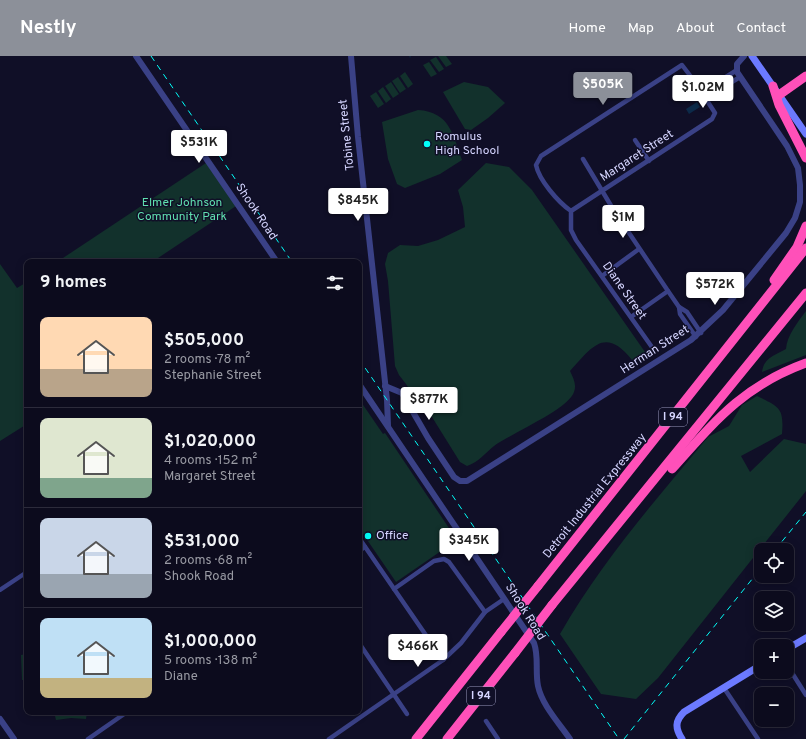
<!DOCTYPE html>
<meta charset="utf-8">
<style>
:root{--surface:#0c0b1d;--page:#1a192a;--text:#f1f3f6;--muted:#9a9ba4;--line:#2c2b3b;--accent:#8c9099}
body{margin:0;font-family:Overpass,sans-serif;background:var(--page);color:var(--text);height:100vh;display:flex;flex-direction:column;font-size:15px;white-space:nowrap}
*{box-sizing:border-box;margin:0}
p{font-size:13px;color:var(--muted)}
.icon{flex:none;width:22px;height:22px;fill:none;stroke:currentColor;stroke-width:2;stroke-linecap:round;stroke-linejoin:round}
.map{position:relative;flex:1;overflow:hidden}
.sheet{position:absolute;left:24px;top:203px;width:338px;height:456px;display:flex;flex-direction:column;background:var(--surface);border-radius:8px;box-shadow:0 2px 10px #0003,0 0 0 1px var(--line)}
.sheet>*{flex:none}
.tools{position:absolute;left:754px;top:487px;display:grid;gap:8px}
.tools a{display:grid;place-items:center;width:40px;height:40px;border-radius:8px;background:var(--surface);box-shadow:0 2px 10px #0003,0 0 0 1px var(--line);font-size:20px}
.price{position:absolute;translate:-50% -34px;padding:0 9px;border-radius:4px;background:#fff;color:#222;font-size:13px;line-height:26px;filter:drop-shadow(0 1px 2px #0008)}
.price::after{content:'';position:absolute;left:50%;top:24px;width:12px;height:9px;margin-left:-6px;background:inherit;clip-path:polygon(0 0,100% 0,50% 100%)}
.price.selected{background:var(--accent);color:#fff}
ul{padding:0;list-style:none}
li{display:flex;align-items:center;gap:12px;height:100px;padding:0 16px}
li+li{border-top:1px solid var(--line)}
li span{display:grid;place-items:center;flex:none;width:112px;height:80px;border-radius:8px;color:#555}
li>.icon{margin-inline-start:auto}
span .icon{width:48px;height:48px;fill:#fffc;stroke-width:1}
li b{font-size:17px}
h2{display:flex;justify-content:space-between;align-items:center;height:48px;padding:0 16px;font-size:17px}
header{display:flex;align-items:center;gap:24px;box-sizing:border-box;height:56px;padding:0 20px;background:var(--accent);color:#fff}
header strong{font-size:19px}
nav{display:flex;gap:22px;margin-inline-start:auto;font-size:14px}
.map>svg:first-child{display:block}
</style>
<header>
<strong>Nestly</strong>
<nav><a>Home</a><a>Map</a><a>About</a><a>Contact</a></nav>
</header>
<div class="map">
<svg width="806" height="683" viewBox="0 0 806 683">
<rect width="100%" height="100%" fill="#100f27"/>
<g fill="#12312c">
<path d="M438 0H446L452 8 446 11Z"/>
<path d="M436 1 444 13 439 16 430 4Z"/>
<path d="M429 6 437 18 431 21 423 9Z"/>
<path d="M405 16 413 28 408 32 400 20Z"/>
<path d="M398 21 406 33 400 37 392 25Z"/>
<path d="M391 26 399 38 393 42 385 30Z"/>
<path d="M464 26 488 31 505 47 488 62 471 74 465 73 443 36Z"/>
<path d="M383 31 391 43 386 47 378 35Z"/>
<path d="M376 36 384 48 378 52 370 40Z"/>
<path d="M418 54C450 56 453 79 462 104L440 118 405 132 397 128 388 103 382 66Z"/>
<path d="M206 107 236 150 152 206H57Z"/>
<path d="M486 107 509 111 532 134 645 296 636 304H632C605 270 592 291 570 315 573 322 577 328 574 336 569 353 510 378 494 390 484 398 479 406 467 410L460 406 427 353 415 342 406 328 399 319 395 310 388 225 385 208 388 197 400 189 418 190 438 184 465 171 463 151 458 134Z"/>
<path d="M0 208 17 232 27 226V368L0 385Z"/>
<path d="M806 255V299L762 316C764 301 776 299 786 293 787 279 798 266 806 255Z"/>
<path d="M757 340C780 351 784 352 782 378L741 400 750 416 784 383 806 388V435L658 622 636 643 601 638 560 578C602 505 654 446 708 381L729 370 742 349Z"/>
<path d="M359 343 383 378 385 377 457 484 396 526 359 472Z"/>
<path d="M27 598V624H22L21 599Z"/>
<path d="M54 656H87L86 663 71 662 56 664Z"/>
</g>
<path fill="#0c2a49" d="M697 46 700 51 689 58 686 53Z"/>
<g fill="none" stroke-linecap="round" stroke-linejoin="round">
<path stroke="#0c2a49" stroke-width="1" d="M410 0V1"/>
<g stroke="#3a4186" stroke-width="4.5">
<path d="M702 36 737 14"/>
<path d="M706 42 740 21"/>
<path d="M635 84 649 105"/>
<path d="M583 103 613 153 668 235 679 251 687 256 701 277"/>
<path d="M571 155 712 63 715 57 695 26 682 9 541 100 536 109C539 124 558 146 571 155V174L576 184 654 294"/>
<path d="M602 220 639 193"/>
<path d="M679 251 680 258 696 281"/>
<path d="M631 261 668 235"/>
<path d="M359 482 443 604"/>
<path d="M359 495 365 491"/>
<path d="M394 533 434 505 444 503 449 506 485 556"/>
<path d="M0 534 27 516"/>
<path d="M359 587 407 658"/>
<path d="M787 609 806 639"/>
<path d="M724 632 758 683"/>
<path d="M486 665 498 683"/>
<path d="M88 683 127 656"/>
<path d="M329 683 443 604 461 587 485 556 504 543"/>
</g>
<g stroke="#3a4186" stroke-width="6">
<path d="M136 0 277 206"/>
<path d="M351 0 358 81 387 344 388 370"/>
<path d="M359 328 534 587C539 601 535 615 538 630 542 649 559 667 570 683"/>
<path d="M385 330 402 337 428 382 454 421 460 425H467L691 284 723 254 786 177 795 162 800 146V129L798 112 787 90 737 16V8L744 0"/>
<path d="M0 663 14 683"/>
</g>
<g stroke="#6c7aff" stroke-width="7">
<path d="M752 0 806 78"/>
<path d="M787 593 806 582"/>
<path d="M682 683C675 672 675 665 684 656L761 609"/>
</g>
<g stroke="#ff50b9" stroke-width="9">
<path d="M773 30 779 49 806 102"/>
<path d="M779 39 806 20"/>
<path d="M774 224 797 191 806 170"/>
<path d="M672 413C715 365 743 330 806 307"/>
<path d="M538 530 806 192"/>
<path d="M552 549 806 237"/>
<path d="M416 683 501 576"/>
<path d="M447 683 515 597"/>
</g>
<g stroke="#01fff9" stroke-width="1" stroke-dasharray="6 5" stroke-linecap="butt">
<path d="M151 0 292 206"/>
<path d="M359 303 619 683"/>
<path d="M775 494 806 456"/>
<path d="M624 683 761 512"/>
</g>
<g stroke="#ff50b9" stroke-width="9">
<path d="M501 576 538 530"/>
<path d="M515 597 552 549"/>
</g>
</g>
<g fill="#01fff9" stroke="#100f27" stroke-width="1.5">
<circle cx="427" cy="88" r="4"/>
<circle cx="368" cy="480" r="4"/>
</g>
<g text-anchor="middle" dominant-baseline="central" stroke-width="3" stroke-linejoin="round" paint-order="stroke">
<g fill="#100f27" stroke="#9a9abe" stroke-width="1">
<rect x="659" y="352" width="28" height="18" rx="3"/>
<rect x="467" y="631" width="28" height="18" rx="3"/>
</g>
<g font-size="11" font-weight="bold" fill="#d5d5ff">
<text x="673" y="361">I 94</text>
<text x="481" y="640">I 94</text>
</g>
<g font-size="12" fill="#d5d5ff" stroke="#100f27">
<text transform="translate(347 79) rotate(-96)">Tobine Street</text>
<text transform="translate(637 100) rotate(-33)">Margaret Street</text>
<text transform="translate(256 156) rotate(56)">Shook Road</text>
<text transform="translate(624 235) rotate(55)">Diane Street</text>
<text transform="translate(655 294) rotate(-33)">Herman Street</text>
<text transform="translate(595 440) rotate(-51)">Detroit Industrial Expressway</text>
<text transform="translate(525 556) rotate(58)">Shook Road</text>
</g>
<g font-size="12" fill="#d5d5ff" stroke="#100f27" text-anchor="start">
<text x="435" y="81">Romulus<tspan x="435" dy="14">High School</tspan></text>
<text x="376" y="480">Office</text>
</g>
<g font-size="12" fill="#60e0b0" stroke="#100f27">
<text x="182" y="147">Elmer Johnson<tspan x="182" dy="14">Community Park</tspan></text>
</g>
</g>
</svg>
<div class="tools">
<a><svg class="icon" aria-label="locate" viewBox="0 0 24 24"><circle cx="12" cy="12" r="6"/><path d="M12 2v4M12 18v4M2 12h4M18 12h4"/></svg></a>
<a><svg class="icon" aria-label="layers" viewBox="0 0 24 24"><path d="M12 4l9 5-9 5-9-5zM3 14l9 5 9-5"/></svg></a>
<a>+</a>
<a>−</a>
</div>
<b class="price selected" style="left:603px;top:50px">$505K</b>
<b class="price" style="left:703px;top:53px">$1.02M</b>
<b class="price" style="left:199px;top:108px">$531K</b>
<b class="price" style="left:358px;top:166px">$845K</b>
<b class="price" style="left:623px;top:183px">$1M</b>
<b class="price" style="left:715px;top:250px">$572K</b>
<b class="price" style="left:429px;top:365px">$877K</b>
<b class="price" style="left:469px;top:506px">$345K</b>
<b class="price" style="left:418px;top:612px">$466K</b>
<section class="sheet">
<h2>9 homes<svg class="icon" aria-label="filters" viewBox="0 0 24 24"><path d="M4 7h16M4 17h16"/><circle cx="9" cy="7" r="2"/><circle cx="15" cy="17" r="2"/></svg></h2>
<ul>
<li><span style="background:linear-gradient(#ffd9b3 65%,#b9a48a 0)"><svg class="icon" aria-label="home" viewBox="0 0 24 24"><path d="M3 11l9-7 9 7M6 9v11h12V9"/></svg></span><div><b>$505,000</b><p>2 rooms · 78 m²</p><p>Stephanie Street</p></div></li>
<li><span style="background:linear-gradient(#dfe7d0 75%,#7fa58c 0)"><svg class="icon" aria-label="home" viewBox="0 0 24 24"><path d="M3 11l9-7 9 7M6 9v11h12V9"/></svg></span><div><b>$1,020,000</b><p>4 rooms · 152 m²</p><p>Margaret Street</p></div></li>
<li><span style="background:linear-gradient(#c9d6e8 70%,#9aa5b1 0)"><svg class="icon" aria-label="home" viewBox="0 0 24 24"><path d="M3 11l9-7 9 7M6 9v11h12V9"/></svg></span><div><b>$531,000</b><p>2 rooms · 68 m²</p><p>Shook Road</p></div></li>
<li><span style="background:linear-gradient(#bfe0f5 75%,#c2b280 0)"><svg class="icon" aria-label="home" viewBox="0 0 24 24"><path d="M3 11l9-7 9 7M6 9v11h12V9"/></svg></span><div><b>$1,000,000</b><p>5 rooms · 138 m²</p><p>Diane</p></div></li>
</ul>
</section>
</div>
